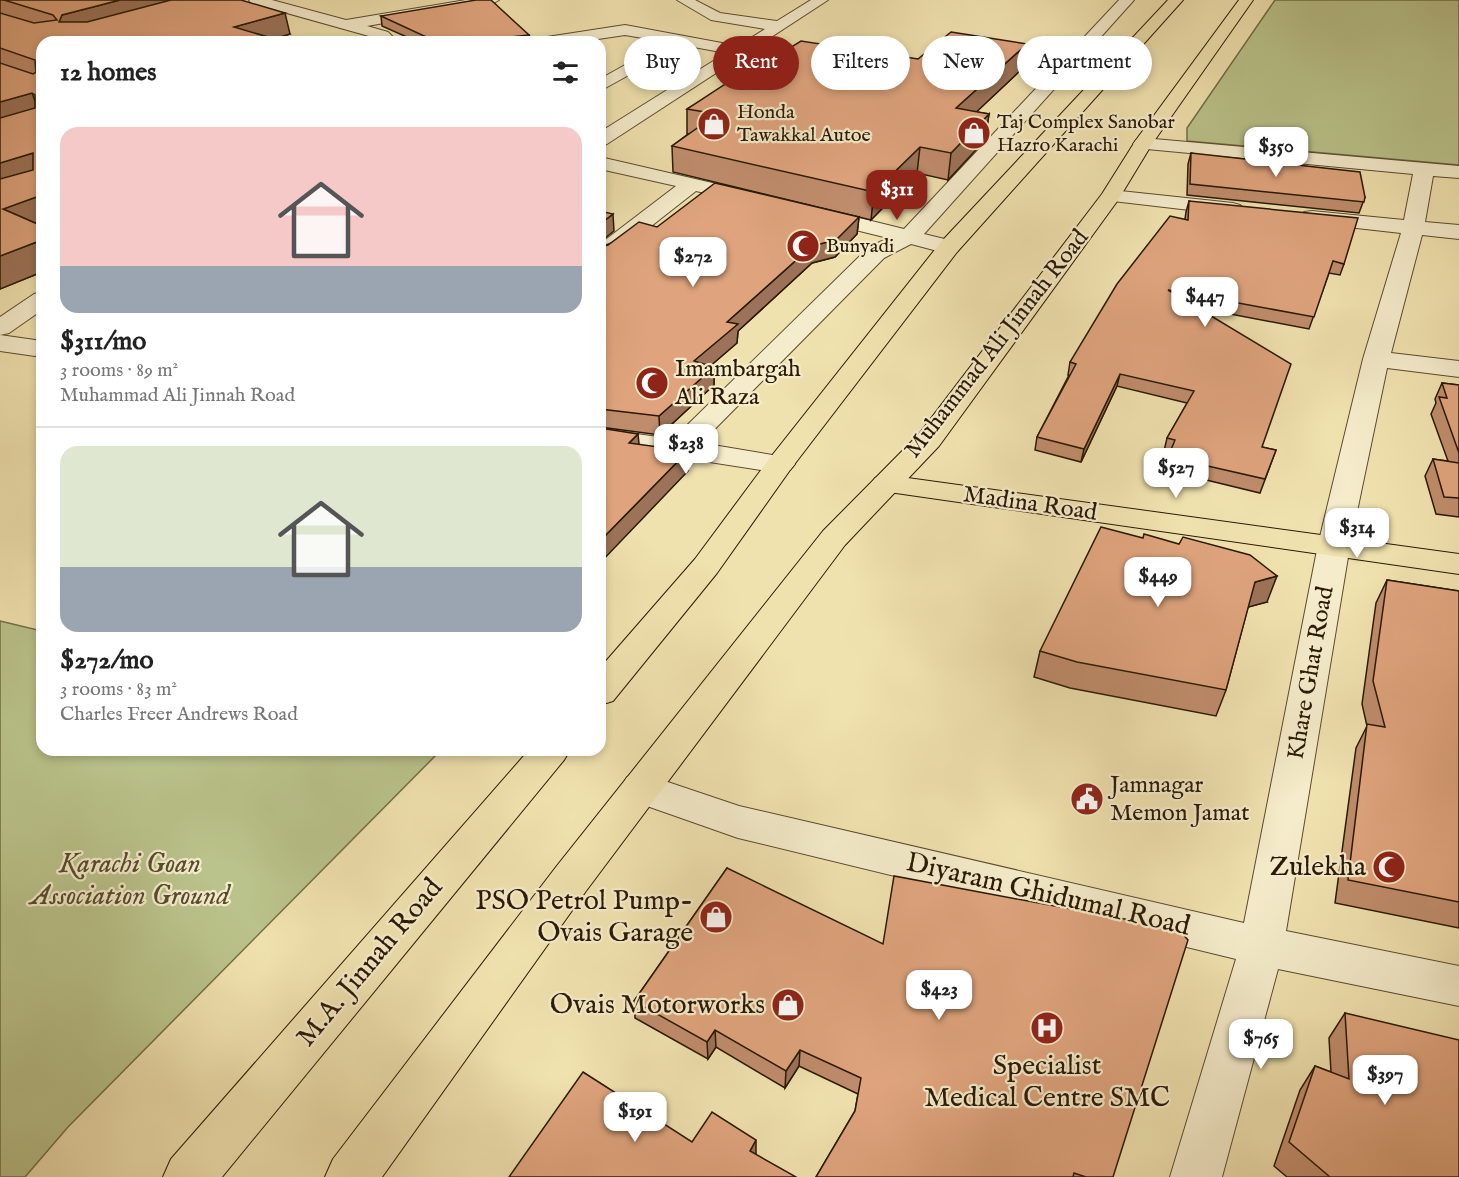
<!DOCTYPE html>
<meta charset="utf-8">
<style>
:root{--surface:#fff;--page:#f2f2f2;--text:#222;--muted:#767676;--line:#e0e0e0;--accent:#8f2418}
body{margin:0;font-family:"IM FELL English",serif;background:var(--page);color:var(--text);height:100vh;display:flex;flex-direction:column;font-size:22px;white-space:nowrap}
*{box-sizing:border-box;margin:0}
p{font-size:20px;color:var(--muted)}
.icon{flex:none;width:33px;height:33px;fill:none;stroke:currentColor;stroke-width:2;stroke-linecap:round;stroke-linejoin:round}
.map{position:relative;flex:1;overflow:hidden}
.drawer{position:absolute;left:36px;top:36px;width:570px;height:720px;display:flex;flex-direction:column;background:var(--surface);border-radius:18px;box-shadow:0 3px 9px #0003}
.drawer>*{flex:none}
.hud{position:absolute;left:624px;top:36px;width:570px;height:54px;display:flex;gap:12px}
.price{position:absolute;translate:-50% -51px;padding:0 14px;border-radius:12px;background:#fff;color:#222;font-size:20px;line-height:39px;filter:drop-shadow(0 2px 3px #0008)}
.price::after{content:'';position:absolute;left:50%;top:36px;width:18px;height:14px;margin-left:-9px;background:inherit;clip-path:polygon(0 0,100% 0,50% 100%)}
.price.on{background:var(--accent);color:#fff}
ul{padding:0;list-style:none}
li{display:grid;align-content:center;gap:12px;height:318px;padding:0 24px}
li+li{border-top:2px solid var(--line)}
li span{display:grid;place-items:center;height:186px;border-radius:18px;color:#555}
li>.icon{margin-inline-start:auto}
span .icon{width:108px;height:108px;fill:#fffc;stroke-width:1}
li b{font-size:26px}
h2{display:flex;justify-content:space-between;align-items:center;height:72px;padding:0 24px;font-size:26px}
.tag{padding:0 21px;border-radius:27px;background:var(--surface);box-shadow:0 3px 9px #0003;font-size:21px;line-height:54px}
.tag.on{background:var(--accent);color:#fff}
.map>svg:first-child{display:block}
</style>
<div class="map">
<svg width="1459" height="1177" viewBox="0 0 1459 1177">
<rect width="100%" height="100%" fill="#f0e2af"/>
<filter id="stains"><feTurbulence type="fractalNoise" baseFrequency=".00333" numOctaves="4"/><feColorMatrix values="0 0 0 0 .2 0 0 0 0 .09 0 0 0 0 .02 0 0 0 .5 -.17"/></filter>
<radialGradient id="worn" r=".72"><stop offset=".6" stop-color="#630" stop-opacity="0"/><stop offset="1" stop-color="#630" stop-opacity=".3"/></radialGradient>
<g fill="#bac38b" stroke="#726e48" stroke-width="1.5">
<path d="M1275 0H1459V165L1187 141V128Z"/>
<path d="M0 621 42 631V750H441L68 1127 25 1177H0Z"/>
</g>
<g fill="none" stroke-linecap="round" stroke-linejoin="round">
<defs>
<g id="minor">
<path d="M249 0H272L346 20 466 0H499L492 4 367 26 388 32 398 42H381L376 38 251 3Z"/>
<path d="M677 0H695L720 13 777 21 811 0H828L607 144 600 146V132L726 53 683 45 600 91V79L666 42 625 35 578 42H539L547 37 625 25 738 46 765 29 711 20Z"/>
<path d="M1119 0H1134L924 234 957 242 960 247 957 252 949 254 911 244 884 258 701 443 790 458 795 464 790 470 780 473 600 445V429L673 439 868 248 888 238 807 218 804 213 807 208 815 207 904 229Z"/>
<path d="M1143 138 1459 166V178L1433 176 1425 222 1459 225V239L1422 235 1391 353 1459 361V377L1387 368 1350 545 1286 931 1459 966V1006L1278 969 1222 1177H1170L1236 959 738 838 627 799 621 788 627 777 641 773 739 806 1244 923 1318 545 1363 359 1401 233 1312 223 1304 222 1301 217 1304 212 1312 211 1404 220 1413 174 1136 148 1133 144 1136 140Z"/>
<path d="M600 157 760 194 763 198 760 202 753 204 696 191 608 260 600 262V244L676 186 600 169Z"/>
<path d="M1111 190 1233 203 1240 205 1244 209 1240 213 1233 215 1104 200 1101 196 1104 192Z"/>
<path d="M42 292V310L9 333 0 335 42 341V357L0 351V317L34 294Z"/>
</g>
<path id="major" d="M886 475 1459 554V574L875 490 871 484 875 478Z"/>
<g id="highway">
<path d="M1168 0H1183L957 252 790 470 717 573 613 701 600 705V668L695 559 770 458 941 242Z"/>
<path d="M1239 0H1253L1152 144 1118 200 939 446 845 545 586 891 382 1177H325L333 1159 556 867 823 531 919 434 1102 194 1136 140Z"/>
<path d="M529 750H570L564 760 222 1177H163L171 1159Z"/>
</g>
</defs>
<use href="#minor" stroke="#5c4b30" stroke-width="2"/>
<use href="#major" stroke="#2a1905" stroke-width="2"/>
<use href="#highway" stroke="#2a1905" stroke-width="2"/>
<use href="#minor" fill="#f5eccb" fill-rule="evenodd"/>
<use href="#major" fill="#f0e2af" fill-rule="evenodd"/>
<use href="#highway" fill="#f0e2af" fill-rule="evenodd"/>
</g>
<g fill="#c08d6c" stroke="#2a1905" stroke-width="1.5">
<path d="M0 0H241L290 34 274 39 42 42V272L0 289Z"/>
<path d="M381 16 529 35 530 42H418L382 26Z"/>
<path d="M1027 44 1024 67 976 112 989 114 985 140 948 180 917 173 871 220 673 172 672 146 688 134H687V109L785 51 918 59Z"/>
<path d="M1191 153 1365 197 1359 213 1187 195 1188 164Z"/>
<path d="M1189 201 1344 264 1340 275 1329 273 1309 329 1199 308 1262 447 1276 450 1260 493 1165 470 1170 453 1164 451 1167 438 1187 403 1117 386 1081 462 1035 450 1037 437 1069 375H1068L1070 362 1185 219 1186 212Z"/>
<path d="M859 217 857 234 835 257 812 263 738 331 737 343 710 366 714 367V385L660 435 600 427V247L657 227Z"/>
<path d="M1442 383 1459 385V517L1436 514 1425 476 1433 459 1448 461 1431 414 1436 403 1435 399Z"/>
<path d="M1143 538 1267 602 1248 607 1226 690 1216 716 1070 688 1034 677 1040 651Z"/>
<path d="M1387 580 1459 591V928L1335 903 1356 748 1367 726 1362 704 1376 603Z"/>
<path d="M727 868 1113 1177H816L855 1111 858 1094 799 1066 785 1088 716 1047 708 1059 635 1018 634 1001Z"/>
<path d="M1345 1013 1459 1177H1287L1274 1166 1300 1090 1315 1066 1331 1072 1329 1038Z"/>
</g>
<g fill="#9c7358" stroke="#2a1905" stroke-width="1.5">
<path d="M120 0H179L69 37 59 22 62 15Z"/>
<path d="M285 13 290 34 264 42 234 27Z"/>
<path d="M529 35 530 42H460Z"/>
<path d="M1027 44 1024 67 953 134 956 108Z"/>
<path d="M32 93 41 117 0 130V102Z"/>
<path d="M989 114 985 140 948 180 951 153Z"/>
<path d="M920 147 917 173 871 220 874 192Z"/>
<path d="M33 153 42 176 0 193V163Z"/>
<path d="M42 195V226L3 209Z"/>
<path d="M613 214 614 231 600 242V224Z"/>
<path d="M859 217 857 234 835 257 812 263 738 331 737 343 694 380V361L727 322 812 246Z"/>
<path d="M42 240V272L0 289V256Z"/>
<path d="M714 367V385L660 435 659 416Z"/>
<path d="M1120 374 1117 386 1081 462 1084 449Z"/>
<path d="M638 434 640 453 629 443Z"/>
<path d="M688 451V471L600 563V541Z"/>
<path d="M1277 576 1267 602 1245 608 1255 582Z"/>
<path d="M715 1030 716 1047 708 1059 707 1042Z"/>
<path d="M800 1050 799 1066 785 1088 786 1071Z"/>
<path d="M756 1140V1157L750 1151Z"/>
</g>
<g fill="#dfa47d" stroke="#2a1905" stroke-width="1.5">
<path d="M4 0H120L62 15 59 22H87L171 0H241L285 13 234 27 285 42H42V195L3 209 42 226V240L0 256V179L33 170V153L0 163V118L35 108V95L32 93 0 102V63L33 74 36 72 35 60 0 48V13L34 23 57 20 53 15Z"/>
<path d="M476 0H491L529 35 460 42H437L381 16Z"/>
<path d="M951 32 1027 44 956 108 989 114 951 153 920 147 874 192 672 146 717 114 687 109 777 50 785 51 801 41 918 59Z"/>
<path d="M1191 153 1360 172 1365 197 1364 202 1190 184Z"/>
<path d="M715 183 859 217 836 240 812 246 727 322 738 324 694 361 714 367 659 416 600 409V247L608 245 639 222 657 227Z"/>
<path d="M1189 201 1358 218 1344 264 1333 261 1314 317 1168 290 1291 364 1262 447 1276 450 1265 479 1168 457 1175 440 1167 438 1194 391 1120 374 1084 449 1037 437 1076 364 1070 362 1117 284 1170 216 1188 220Z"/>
<path d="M600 211 613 214 600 224Z"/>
<path d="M1442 383 1459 385V453L1439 397 1447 398Z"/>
<path d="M600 428 638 434 629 443 688 451 600 541Z"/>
<path d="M1433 459 1459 463V498L1444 497Z"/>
<path d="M1101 527 1143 538 1144 534 1179 544 1183 537 1250 555 1277 576 1255 582 1226 690 1077 662 1040 651Z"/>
<path d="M1387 580 1459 591V902L1348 880 1367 724 1385 727 1373 681Z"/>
<path d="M727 868 883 944 894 876 1178 929 1188 940 1113 1177H1086L1074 1173 1073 1177H816L855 1111 861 1078 800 1050 786 1071 715 1030 707 1042 634 1001Z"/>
<path d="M1345 1013 1459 1040V1177H1330L1289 1142 1315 1066 1349 1079Z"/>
<path d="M583 1072 692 1142 712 1112 756 1140 750 1151 796 1177H509Z"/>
</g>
<defs>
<symbol id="shop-disc" viewBox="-11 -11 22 22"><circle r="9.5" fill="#8f2418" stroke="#f5eccb"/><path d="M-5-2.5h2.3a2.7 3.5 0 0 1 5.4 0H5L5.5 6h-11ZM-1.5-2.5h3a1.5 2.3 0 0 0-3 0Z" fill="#fff"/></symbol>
<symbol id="mosque-disc" viewBox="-11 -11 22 22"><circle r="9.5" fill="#8f2418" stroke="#f5eccb"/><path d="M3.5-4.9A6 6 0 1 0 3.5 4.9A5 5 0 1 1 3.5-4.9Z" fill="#fff"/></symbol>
<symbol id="civic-disc" viewBox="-11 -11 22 22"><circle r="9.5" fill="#8f2418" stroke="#f5eccb"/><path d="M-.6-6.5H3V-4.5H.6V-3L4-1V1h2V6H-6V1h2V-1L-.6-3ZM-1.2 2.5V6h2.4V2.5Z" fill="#fff"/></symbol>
<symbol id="hospital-disc" viewBox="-11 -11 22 22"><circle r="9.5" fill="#8f2418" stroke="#f5eccb"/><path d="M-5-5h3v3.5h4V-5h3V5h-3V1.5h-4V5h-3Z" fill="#fff"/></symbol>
</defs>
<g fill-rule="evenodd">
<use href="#shop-disc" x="695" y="105" width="38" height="38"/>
<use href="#shop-disc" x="955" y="114" width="38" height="38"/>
<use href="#mosque-disc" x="784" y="227" width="38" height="38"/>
<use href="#mosque-disc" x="633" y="364" width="38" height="38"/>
<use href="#civic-disc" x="1068" y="780" width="38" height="38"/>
<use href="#mosque-disc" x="1370" y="848" width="38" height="38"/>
<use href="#shop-disc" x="697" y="898" width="38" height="38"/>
<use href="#shop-disc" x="769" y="986" width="38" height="38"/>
<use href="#hospital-disc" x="1028" y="1009" width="38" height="38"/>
</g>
<g text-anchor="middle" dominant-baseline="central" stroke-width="4.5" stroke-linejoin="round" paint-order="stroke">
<g font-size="20" fill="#2a1905" stroke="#f5eccb" text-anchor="start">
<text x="737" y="112">Honda<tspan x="737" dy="23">Tawakkal Autoe</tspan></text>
<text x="997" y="122">Taj Complex Sanobar<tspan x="997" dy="23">Hazro Karachi</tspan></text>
<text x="826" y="246">Bunyadi</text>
</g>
<g font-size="24" fill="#2a1905" stroke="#f5eccb">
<text transform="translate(997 344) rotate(-52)">Muhammad Ali Jinnah Road</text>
<text transform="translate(1030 504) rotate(8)">Madina Road</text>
<text transform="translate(1311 673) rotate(-80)">Khare Ghat Road</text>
</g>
<g font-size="24" fill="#2a1905" stroke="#f5eccb" text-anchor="start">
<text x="675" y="369">Imambargah<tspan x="675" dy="28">Ali Raza</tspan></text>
<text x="1110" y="785">Jamnagar<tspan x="1110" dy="28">Memon Jamat</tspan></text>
</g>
<g font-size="28" font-style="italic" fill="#554c2d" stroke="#f5eccb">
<text x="130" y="864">Karachi Goan<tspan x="130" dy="32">Association Ground</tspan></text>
</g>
<g font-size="28" fill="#2a1905" stroke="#f5eccb" text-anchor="end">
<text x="1366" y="867">Zulekha</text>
<text x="693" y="901">PSO Petrol Pump-<tspan x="693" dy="32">Ovais Garage</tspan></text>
<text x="765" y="1005">Ovais Motorworks</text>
<text x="1047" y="1066" text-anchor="middle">Specialist<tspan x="1047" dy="32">Medical Centre SMC</tspan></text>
</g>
<g font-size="28" fill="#2a1905" stroke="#f5eccb">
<text transform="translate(1048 895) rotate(13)">Diyaram Ghidumal Road</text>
<text transform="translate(370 963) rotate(-50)">M.A. Jinnah Road</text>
</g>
</g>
<rect width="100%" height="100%" filter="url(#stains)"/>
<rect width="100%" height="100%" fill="url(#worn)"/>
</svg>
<b class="price" style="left:1276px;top:178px">$350</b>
<b class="price on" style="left:897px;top:221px">$311</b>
<b class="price" style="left:693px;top:288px">$272</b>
<b class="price" style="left:1205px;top:328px">$447</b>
<b class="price" style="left:686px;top:475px">$238</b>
<b class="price" style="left:1176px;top:499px">$527</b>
<b class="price" style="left:1357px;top:559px">$314</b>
<b class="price" style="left:1158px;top:608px">$449</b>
<b class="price" style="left:939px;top:1021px">$423</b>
<b class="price" style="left:1261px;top:1070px">$765</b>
<b class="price" style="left:1385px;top:1106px">$397</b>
<b class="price" style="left:635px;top:1143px">$191</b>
<div class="hud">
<a class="tag">Buy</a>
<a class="tag on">Rent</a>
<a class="tag">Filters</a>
<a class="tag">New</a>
<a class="tag">Apartment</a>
</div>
<section class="drawer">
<h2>12 homes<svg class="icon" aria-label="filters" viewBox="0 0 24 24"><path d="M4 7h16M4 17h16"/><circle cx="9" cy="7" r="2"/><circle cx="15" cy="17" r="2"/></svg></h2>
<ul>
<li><span style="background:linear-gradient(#f6c9c9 75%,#9aa5b1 0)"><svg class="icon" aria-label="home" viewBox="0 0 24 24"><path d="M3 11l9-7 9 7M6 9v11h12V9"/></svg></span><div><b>$311/mo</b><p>3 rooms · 89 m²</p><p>Muhammad Ali Jinnah Road</p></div></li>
<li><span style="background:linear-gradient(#dfe7d0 65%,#9aa5b1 0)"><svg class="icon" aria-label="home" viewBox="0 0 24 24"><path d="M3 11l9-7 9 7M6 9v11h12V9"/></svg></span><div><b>$272/mo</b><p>3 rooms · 83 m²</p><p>Charles Freer Andrews Road</p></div></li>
</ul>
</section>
</div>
